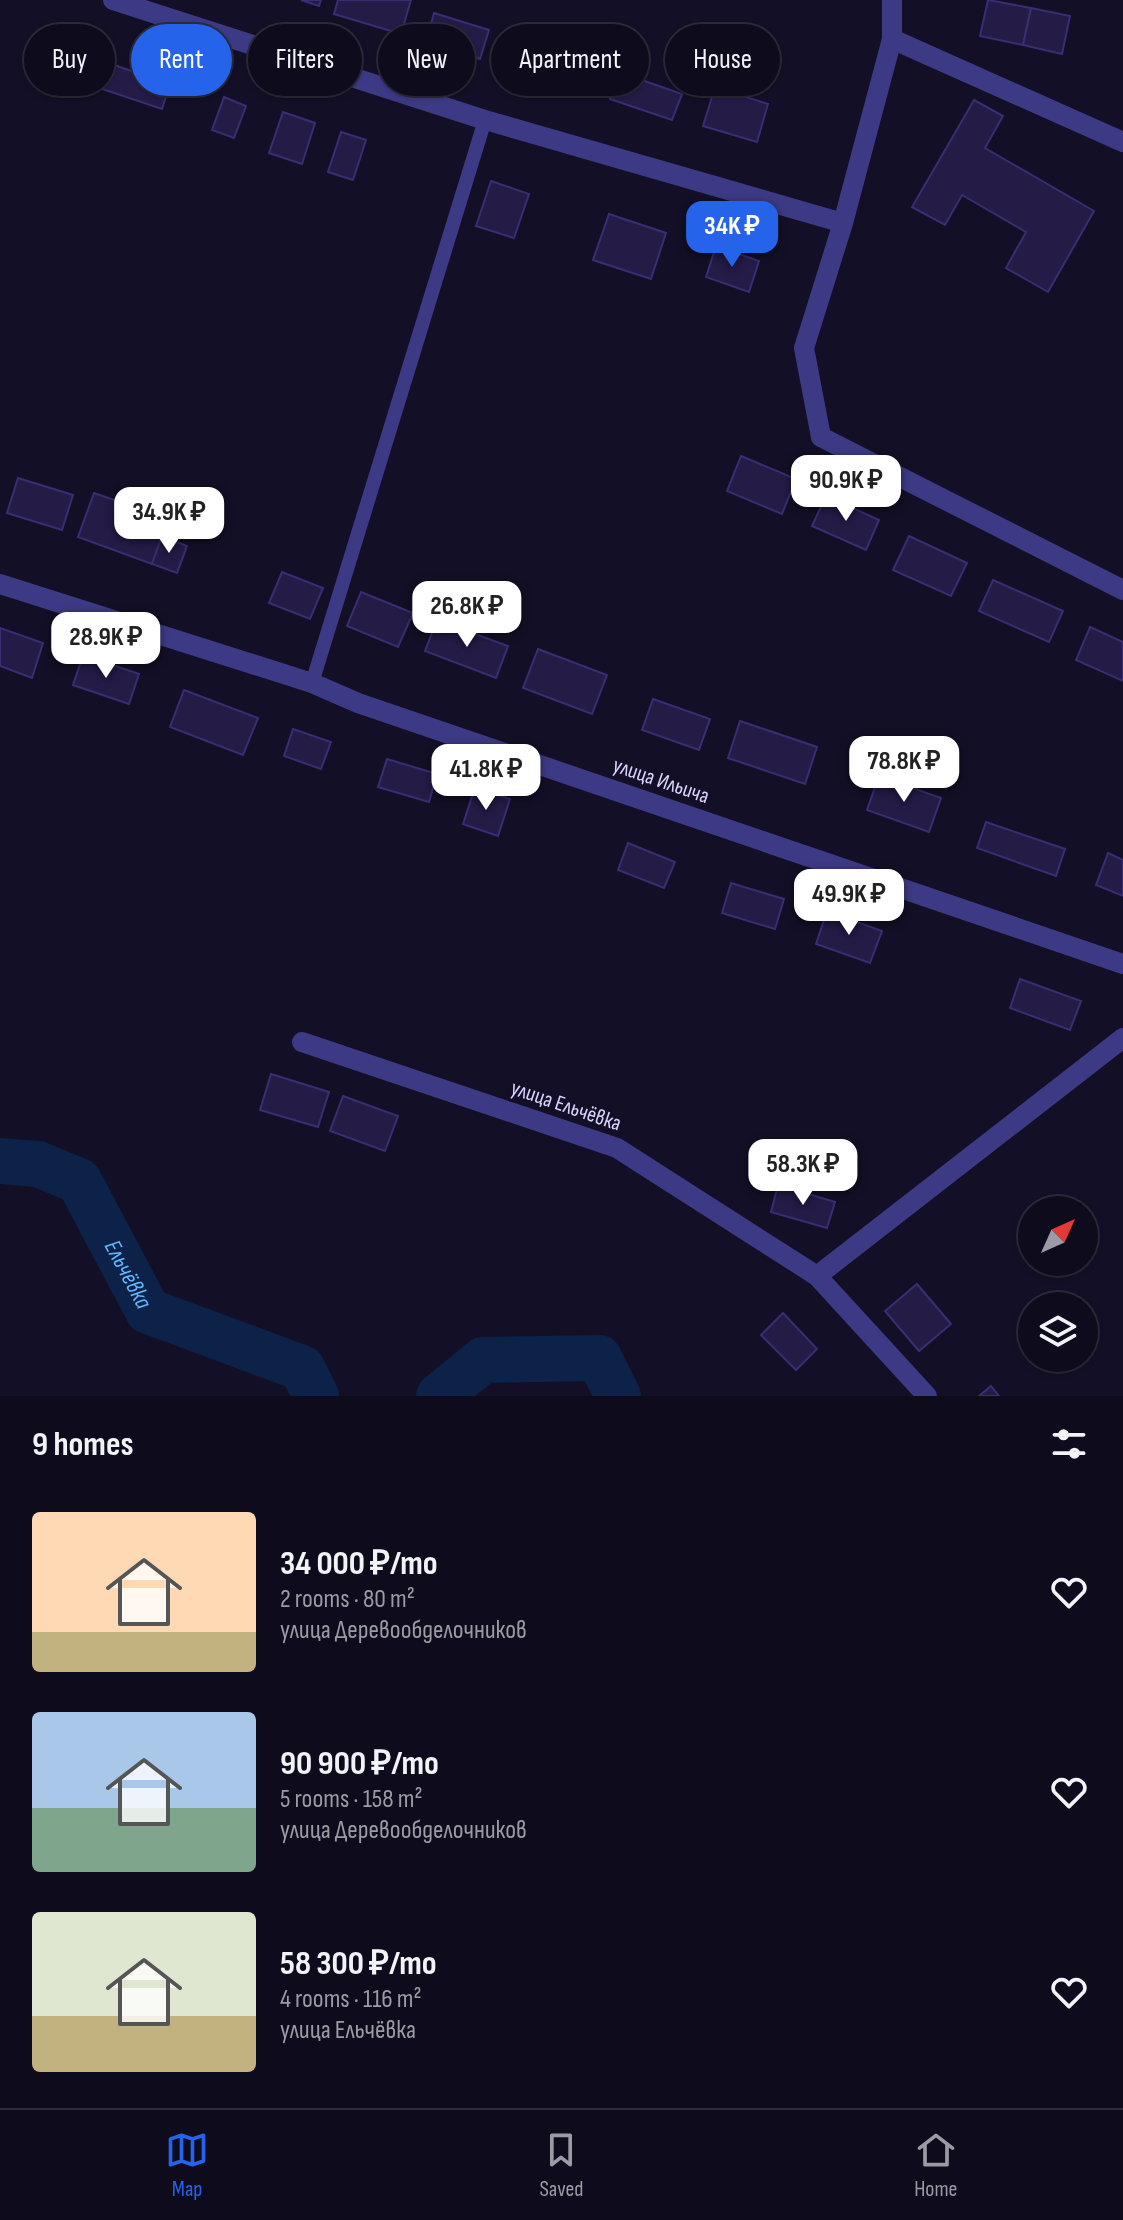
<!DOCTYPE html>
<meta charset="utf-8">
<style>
:root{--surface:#0e0b1c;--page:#1c1929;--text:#f1f3f6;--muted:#9b9ba3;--line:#2e2b3b;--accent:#2563eb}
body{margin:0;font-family:"Sofia Sans Condensed",sans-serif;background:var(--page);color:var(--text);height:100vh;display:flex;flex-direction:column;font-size:30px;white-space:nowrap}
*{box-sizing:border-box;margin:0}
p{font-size:26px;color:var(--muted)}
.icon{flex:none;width:44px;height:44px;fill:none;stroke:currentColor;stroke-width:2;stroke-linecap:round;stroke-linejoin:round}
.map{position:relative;height:1396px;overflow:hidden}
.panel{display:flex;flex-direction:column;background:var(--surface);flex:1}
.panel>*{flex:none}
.hud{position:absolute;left:24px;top:24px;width:1076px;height:72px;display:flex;gap:16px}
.needle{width:52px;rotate:45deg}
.controls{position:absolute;left:1018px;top:1196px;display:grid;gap:16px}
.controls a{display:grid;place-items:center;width:80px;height:80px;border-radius:50%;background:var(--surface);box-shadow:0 2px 6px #0004,0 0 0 2px var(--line);font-size:40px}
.price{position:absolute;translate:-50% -68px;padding:0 18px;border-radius:16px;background:#fff;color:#222;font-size:26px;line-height:52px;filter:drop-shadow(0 2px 4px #0008)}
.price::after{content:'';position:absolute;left:50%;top:48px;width:24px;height:18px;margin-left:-12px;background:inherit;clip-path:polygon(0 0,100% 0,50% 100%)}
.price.selected{background:var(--accent);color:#fff}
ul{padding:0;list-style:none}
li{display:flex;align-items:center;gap:24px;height:200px;padding:0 32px}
li span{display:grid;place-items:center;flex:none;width:224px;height:160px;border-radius:8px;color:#555}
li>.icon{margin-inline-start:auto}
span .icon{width:96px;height:96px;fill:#fffc;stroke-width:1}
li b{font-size:34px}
h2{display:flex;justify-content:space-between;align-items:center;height:96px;padding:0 32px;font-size:34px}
.pill{padding:0 28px;border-radius:36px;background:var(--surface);box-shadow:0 2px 6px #0004,0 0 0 2px var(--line);font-size:28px;line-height:72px}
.pill.selected{background:var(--accent);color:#fff}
.menu{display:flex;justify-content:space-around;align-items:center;height:112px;border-top:2px solid var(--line);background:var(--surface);font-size:22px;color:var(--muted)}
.menu a{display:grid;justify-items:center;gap:4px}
.menu .selected{color:var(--accent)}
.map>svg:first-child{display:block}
</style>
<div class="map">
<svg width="1123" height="1396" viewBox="0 0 1123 1396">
<rect width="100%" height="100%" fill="#130f26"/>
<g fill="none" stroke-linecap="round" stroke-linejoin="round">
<g stroke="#0c2248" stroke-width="46">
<path id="s1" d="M0 1161 38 1164 79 1181 148 1311 302 1368 316 1396"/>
<path d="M439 1396 483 1360 599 1358 618 1396"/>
</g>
</g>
<g fill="#241b47" stroke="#3b2d73" stroke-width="2">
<path d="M301 0H321L319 6Z"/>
<path d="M338 0H411L401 34 334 14Z"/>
<path d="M988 0 1031 8 1023 45 980 36Z"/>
<path d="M1031 8 1070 16 1062 54 1023 45Z"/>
<path d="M434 13 489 30 480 59 426 42Z"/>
<path d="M34 40 67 51 58 78 25 67Z"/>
<path d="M573 55 599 63 589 94 563 86Z"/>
<path d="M108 63 170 84 162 109 99 88Z"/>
<path d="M619 72 682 94 672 120 610 99Z"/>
<path d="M715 87 768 104 757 142 703 126Z"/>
<path d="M224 97 246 106 234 138 212 130Z"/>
<path d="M974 100 1003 116 985 148 1094 211 1048 292 1006 268 1026 232 962 195 945 225 912 207Z"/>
<path d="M283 112 315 123 302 164 269 153Z"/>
<path d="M341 132 366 140 353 180 328 172Z"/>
<path d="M491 181 529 194 514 238 476 226Z"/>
<path d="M609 214 666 233 651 279 593 260Z"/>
<path d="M716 246 759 261 749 292 706 277Z"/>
<path d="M741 456 796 479 782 514 727 491Z"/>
<path d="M18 478 73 495 62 530 7 513Z"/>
<path d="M94 493 143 510 137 527 162 536 152 564 78 537Z"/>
<path d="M826 496 879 520 866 550 812 526Z"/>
<path d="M162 536 187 546 177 573 152 564Z"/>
<path d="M909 536 967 563 951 596 893 570Z"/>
<path d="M282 572 323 588 310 619 269 603Z"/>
<path d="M993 580 1063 611 1049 642 979 611Z"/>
<path d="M361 592 413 613 398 647 347 626Z"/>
<path d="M437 620 508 646 496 678 425 651Z"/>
<path d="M1090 627 1123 642V681L1076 660Z"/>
<path d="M0 628 43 643 32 678 0 666Z"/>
<path d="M538 649 607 675 592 714 523 688Z"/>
<path d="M83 655 139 674 129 704 73 685Z"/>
<path d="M184 690 258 718 243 755 170 727Z"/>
<path d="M653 699 710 719 699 750 642 730Z"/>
<path d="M740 721 817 747 805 784 728 758Z"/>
<path d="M293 729 331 742 321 769 284 756Z"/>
<path d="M387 759 437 774 429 802 378 787Z"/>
<path d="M879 776 941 798 929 832 867 810Z"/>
<path d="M475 787 510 799 498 836 463 824Z"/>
<path d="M986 822 1065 849 1056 876 977 848Z"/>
<path d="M628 843 675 862 664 888 618 870Z"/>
<path d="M1108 853 1123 860V896L1096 885Z"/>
<path d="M731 883 784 899 775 929 722 913Z"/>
<path d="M827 911 882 931 870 963 816 944Z"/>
<path d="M1020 979 1081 1001 1070 1030 1010 1008Z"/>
<path d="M271 1074 329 1092 318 1127 260 1110Z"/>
<path d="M343 1096 398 1116 385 1151 330 1131Z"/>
<path d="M778 1185 835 1202 827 1228 771 1212Z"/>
<path d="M917 1284 951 1324 919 1351 885 1311Z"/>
<path d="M783 1313 817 1349 796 1370 761 1335Z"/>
<path d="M991 1386 999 1396H979Z"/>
</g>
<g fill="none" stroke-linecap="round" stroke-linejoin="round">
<path stroke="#3d3a85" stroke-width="14" d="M312 683 485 120"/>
<g stroke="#3d3a85" stroke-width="20">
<path d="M113 0 485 120 843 223"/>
<path d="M892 0V39L843 223 804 348 821 437 1123 590"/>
<path d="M892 39 1123 142"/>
<path d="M0 584 312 683 358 703 1123 964"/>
<path d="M302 1042 617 1148 817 1276 927 1396"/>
<path d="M817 1276 1123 1038"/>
</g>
</g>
<g text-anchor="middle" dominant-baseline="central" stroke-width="7" stroke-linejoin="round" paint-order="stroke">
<g font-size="22" fill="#d9d4ff" stroke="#130f26">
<text transform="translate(661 781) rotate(19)">улица Ильича</text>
<text transform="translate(566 1106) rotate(19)">улица Ельчёвка</text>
</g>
<g font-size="24" font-style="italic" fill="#62b6ff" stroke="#130f26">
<text stroke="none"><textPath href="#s1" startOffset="188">Ельчёвка</textPath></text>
</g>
</g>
</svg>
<div class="controls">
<a><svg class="needle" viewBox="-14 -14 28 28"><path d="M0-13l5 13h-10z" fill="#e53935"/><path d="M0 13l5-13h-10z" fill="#9b9ba3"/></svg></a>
<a><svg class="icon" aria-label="layers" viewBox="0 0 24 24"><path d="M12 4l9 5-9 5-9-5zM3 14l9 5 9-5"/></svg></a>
</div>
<b class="price selected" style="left:732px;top:269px">34K ₽</b>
<b class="price" style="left:846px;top:523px">90.9K ₽</b>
<b class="price" style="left:169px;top:555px">34.9K ₽</b>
<b class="price" style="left:467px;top:649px">26.8K ₽</b>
<b class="price" style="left:106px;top:680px">28.9K ₽</b>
<b class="price" style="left:904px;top:804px">78.8K ₽</b>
<b class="price" style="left:486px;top:812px">41.8K ₽</b>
<b class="price" style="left:849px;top:937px">49.9K ₽</b>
<b class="price" style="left:803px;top:1207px">58.3K ₽</b>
<div class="hud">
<a class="pill">Buy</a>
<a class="pill selected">Rent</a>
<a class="pill">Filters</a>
<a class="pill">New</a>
<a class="pill">Apartment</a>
<a class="pill">House</a>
</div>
</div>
<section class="panel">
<h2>9 homes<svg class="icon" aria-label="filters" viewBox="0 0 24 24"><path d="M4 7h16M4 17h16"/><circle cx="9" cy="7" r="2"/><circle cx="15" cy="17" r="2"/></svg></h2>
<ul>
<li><span style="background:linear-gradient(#ffd9b3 75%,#c2b280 0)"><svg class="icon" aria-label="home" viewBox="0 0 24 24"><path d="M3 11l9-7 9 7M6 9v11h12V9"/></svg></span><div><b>34 000 ₽/mo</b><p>2 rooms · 80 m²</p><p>улица Деревообделочников</p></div><svg class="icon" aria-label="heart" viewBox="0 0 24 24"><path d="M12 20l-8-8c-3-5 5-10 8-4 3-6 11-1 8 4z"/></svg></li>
<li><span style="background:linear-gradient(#a9c7e8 60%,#7fa58c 0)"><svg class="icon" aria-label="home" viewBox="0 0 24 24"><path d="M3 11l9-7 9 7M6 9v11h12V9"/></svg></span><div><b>90 900 ₽/mo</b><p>5 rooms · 158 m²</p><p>улица Деревообделочников</p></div><svg class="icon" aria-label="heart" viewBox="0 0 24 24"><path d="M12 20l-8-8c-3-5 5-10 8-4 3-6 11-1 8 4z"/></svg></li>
<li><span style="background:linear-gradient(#dfe7d0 65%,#c2b280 0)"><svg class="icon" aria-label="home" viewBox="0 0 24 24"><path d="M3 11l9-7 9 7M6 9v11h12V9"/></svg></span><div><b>58 300 ₽/mo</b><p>4 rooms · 116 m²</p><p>улица Ельчёвка</p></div><svg class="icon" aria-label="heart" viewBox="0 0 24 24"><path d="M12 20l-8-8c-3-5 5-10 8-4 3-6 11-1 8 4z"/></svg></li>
</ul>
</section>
<nav class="menu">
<a class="selected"><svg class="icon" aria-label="map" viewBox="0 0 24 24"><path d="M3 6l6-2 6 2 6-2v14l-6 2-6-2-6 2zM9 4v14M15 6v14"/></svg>Map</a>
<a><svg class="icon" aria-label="saved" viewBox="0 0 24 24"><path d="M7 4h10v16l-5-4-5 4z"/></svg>Saved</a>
<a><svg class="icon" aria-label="home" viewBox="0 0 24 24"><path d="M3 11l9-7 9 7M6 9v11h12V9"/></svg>Home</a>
</nav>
